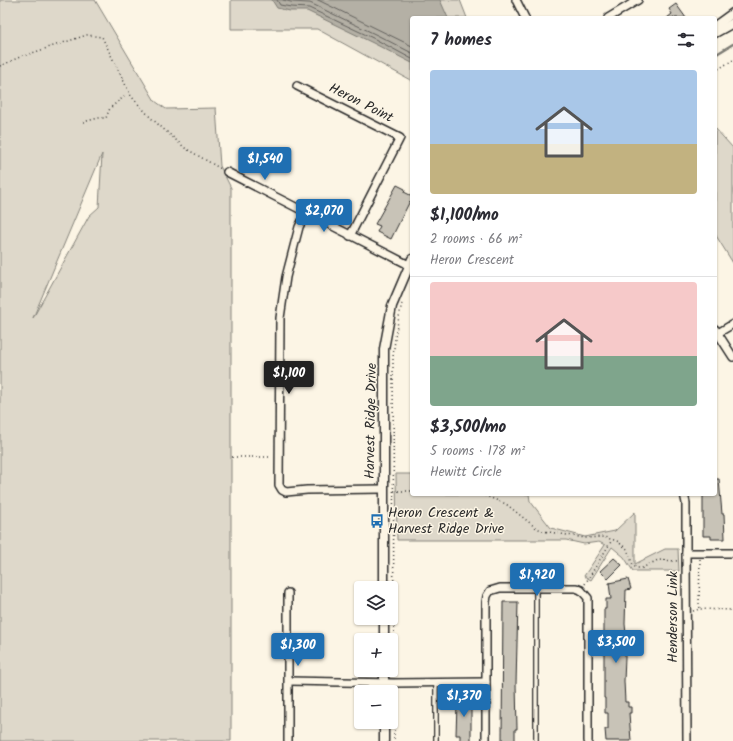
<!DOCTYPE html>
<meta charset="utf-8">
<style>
:root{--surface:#fff;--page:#f2f2f3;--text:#2b2b33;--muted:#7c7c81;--line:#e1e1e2;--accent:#1f6fb2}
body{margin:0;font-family:Kalam,sans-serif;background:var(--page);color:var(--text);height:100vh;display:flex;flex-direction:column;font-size:15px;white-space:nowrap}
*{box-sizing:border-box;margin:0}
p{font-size:13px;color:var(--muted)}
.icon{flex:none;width:22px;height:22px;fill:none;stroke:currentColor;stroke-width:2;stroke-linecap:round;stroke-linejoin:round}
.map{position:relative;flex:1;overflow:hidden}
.side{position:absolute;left:410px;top:16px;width:307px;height:480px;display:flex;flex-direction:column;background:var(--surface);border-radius:4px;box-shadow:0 1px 3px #0004}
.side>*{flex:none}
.tools{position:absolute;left:354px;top:581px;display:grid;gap:8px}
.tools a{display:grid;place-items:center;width:44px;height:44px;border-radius:4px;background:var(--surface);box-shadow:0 1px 3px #0004;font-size:20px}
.price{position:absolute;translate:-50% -34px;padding:0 9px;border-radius:4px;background:var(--accent);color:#fff;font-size:13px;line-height:26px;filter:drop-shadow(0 1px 2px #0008)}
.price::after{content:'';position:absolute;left:50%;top:24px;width:12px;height:9px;margin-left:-6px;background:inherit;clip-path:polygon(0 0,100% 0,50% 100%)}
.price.current{background:#222;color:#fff}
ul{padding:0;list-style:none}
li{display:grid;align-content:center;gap:8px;height:212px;padding:0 20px}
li+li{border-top:1px solid var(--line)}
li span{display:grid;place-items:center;height:124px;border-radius:4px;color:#555}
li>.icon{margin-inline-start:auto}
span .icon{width:72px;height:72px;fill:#fffc;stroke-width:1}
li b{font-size:17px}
h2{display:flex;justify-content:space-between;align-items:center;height:48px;padding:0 20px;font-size:17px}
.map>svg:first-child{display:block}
</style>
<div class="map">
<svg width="733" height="741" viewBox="0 0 733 741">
<rect width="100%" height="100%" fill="#fcf5e5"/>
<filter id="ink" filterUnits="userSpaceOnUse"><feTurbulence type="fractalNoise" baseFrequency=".025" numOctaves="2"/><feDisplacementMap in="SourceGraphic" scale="8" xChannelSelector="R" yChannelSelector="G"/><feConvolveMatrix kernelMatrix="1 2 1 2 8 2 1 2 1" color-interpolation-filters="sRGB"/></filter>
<g filter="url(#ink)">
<g fill="#ded8ca" stroke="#84827a" fill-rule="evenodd">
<path d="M0 0H95L155 101 166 109 216 108 220 166 231 188V741H0ZM102 154 99 207 89 216 33 318Z"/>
<path d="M231 0H460L467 18H412V81L317 29H231Z"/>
<path d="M715 128 733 148V263L715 234Z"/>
<path d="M396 474H412V494H529L530 501 551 528 585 537 615 531 635 512V564L665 549H678L679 571H633L624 557 612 547 591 580 584 576 605 545 599 542 584 544 566 540H397Z"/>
</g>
<path fill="#b4b0a5" stroke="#7d7b74" d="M272 0H440L448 18H412V63L373 43 307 11H290L277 8Z"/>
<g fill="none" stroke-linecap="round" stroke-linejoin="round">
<g stroke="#62605c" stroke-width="1">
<path d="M277 0 280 5 291 7 309 8 375 39 412 59"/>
<path d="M283 0 291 2 310 3 377 35 412 53"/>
<path d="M318 0 412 46"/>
</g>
<path stroke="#7d7b74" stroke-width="2.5" d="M715 55 733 44"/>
</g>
<g fill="#c8c3b7" stroke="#2b2b2b">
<path d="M676 4 686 18H667L672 14 669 9Z"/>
<path d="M397 185 405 189 404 192 412 196V203L410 201 391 239 377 232 380 226 375 224Z"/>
<path d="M715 479H719L722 514H724L725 539H711V536H703V494H715Z"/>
<path d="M614 558 622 565 608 579 600 571Z"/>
<path d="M628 579 631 589 626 590 625 624 626 634 624 681 625 702H628V707H631V713H629L631 741H606L605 729H608V713H605V698H604V609H606V599H611L609 583Z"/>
<path d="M503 602H518L516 684 517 729H515V741H502Z"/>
<path d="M455 696H469V706H471V741H460V735H456L457 704H455Z"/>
</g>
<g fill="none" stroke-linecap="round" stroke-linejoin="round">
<defs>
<g id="service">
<path d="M436 683V741"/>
<path d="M536 741V588"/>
</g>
<g id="minor">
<path d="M516 0 525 18"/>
<path d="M608 18 638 0"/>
<path d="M297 86 400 138 350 236"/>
<path d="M227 172 409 265"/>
<path d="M306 213 299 227 286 277 280 318 279 485 282 490 286 492 307 490 383 489"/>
<path d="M715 329 733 357"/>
<path d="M718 333 733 324"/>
<path d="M684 494 686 503V553L687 741"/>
<path d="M686 553H733"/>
<path d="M288 593V741"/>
<path d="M289 681 394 683 486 682"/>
<path d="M486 741V602L487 596 490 591 500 588H576L581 590 588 598V741"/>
</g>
<g id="tertiary">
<path d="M715 26 733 13"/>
<path d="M715 33 733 23"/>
<path d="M384 588V349L392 306 412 259"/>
<path d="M384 618V640"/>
<path d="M384 670V692"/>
<path d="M384 741V722"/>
</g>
</defs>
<use href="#service" stroke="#2b2b2b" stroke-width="6"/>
<use href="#minor" stroke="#2b2b2b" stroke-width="10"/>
<use href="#tertiary" stroke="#2b2b2b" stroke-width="11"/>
<g stroke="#2b2b2b" stroke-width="1.5" stroke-dasharray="1 3" stroke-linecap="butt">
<path d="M0 66 20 57 87 35 102 37 131 96 151 118 185 148 221 169"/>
<path d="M715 71 733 60"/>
<path d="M83 122 99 118H106L110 108 125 96"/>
<path d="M232 457H272"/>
<path d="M394 491H412"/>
<path d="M481 494 506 504 535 527 543 531 585 538 604 537 617 541 627 549 633 565 636 568H642L658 560 679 561"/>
<path d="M700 559 699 603 700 609"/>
<path d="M585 584 612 540"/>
<path d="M693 611 700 609 733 610"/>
<path d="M394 676 393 357 396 331 402 303"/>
<path d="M394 690V741"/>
</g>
<use href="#service" stroke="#fcf5e5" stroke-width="3.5"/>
<use href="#minor" stroke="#fcf5e5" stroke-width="7"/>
<use href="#tertiary" stroke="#fcf5e5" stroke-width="8"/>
</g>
</g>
<defs>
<symbol id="bus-bare" viewBox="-9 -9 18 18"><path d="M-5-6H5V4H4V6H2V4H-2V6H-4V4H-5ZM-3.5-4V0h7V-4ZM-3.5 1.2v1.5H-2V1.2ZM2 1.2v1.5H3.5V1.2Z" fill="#1f6fb2" stroke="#fcf5e5" stroke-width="2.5" paint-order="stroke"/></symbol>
</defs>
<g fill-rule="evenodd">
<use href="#bus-bare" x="367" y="511" width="20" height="20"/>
</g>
<g text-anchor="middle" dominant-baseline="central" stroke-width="3" stroke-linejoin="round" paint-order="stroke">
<g font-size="14" fill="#2b2b2b" stroke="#fcf5e5">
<text transform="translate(361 103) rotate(27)">Heron Point</text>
<text transform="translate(371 421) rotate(-89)">Harvest Ridge Drive</text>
<text transform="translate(673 617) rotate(-90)">Henderson Link</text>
</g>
<g font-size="14" fill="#2b2b2b" stroke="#fcf5e5" text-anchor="start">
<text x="388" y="513">Heron Crescent &amp;<tspan x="388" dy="16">Harvest Ridge Drive</tspan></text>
</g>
</g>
</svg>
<div class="tools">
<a><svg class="icon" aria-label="layers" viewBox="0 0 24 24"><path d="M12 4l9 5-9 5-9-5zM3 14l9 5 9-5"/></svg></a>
<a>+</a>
<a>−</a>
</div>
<b class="price" style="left:265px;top:181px">$1,540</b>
<b class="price" style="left:324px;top:233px">$2,070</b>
<b class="price current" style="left:289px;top:395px">$1,100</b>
<b class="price" style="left:537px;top:597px">$1,920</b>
<b class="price" style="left:616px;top:664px">$3,500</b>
<b class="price" style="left:298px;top:667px">$1,300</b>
<b class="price" style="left:464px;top:718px">$1,370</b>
<section class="side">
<h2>7 homes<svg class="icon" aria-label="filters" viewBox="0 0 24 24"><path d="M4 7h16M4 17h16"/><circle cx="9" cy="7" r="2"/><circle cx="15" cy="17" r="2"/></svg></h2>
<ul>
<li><span style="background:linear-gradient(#a9c7e8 60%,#c2b280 0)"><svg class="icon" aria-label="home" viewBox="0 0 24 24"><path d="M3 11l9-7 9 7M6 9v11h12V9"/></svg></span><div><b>$1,100/mo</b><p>2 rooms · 66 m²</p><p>Heron Crescent</p></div></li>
<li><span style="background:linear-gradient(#f6c9c9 60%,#7fa58c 0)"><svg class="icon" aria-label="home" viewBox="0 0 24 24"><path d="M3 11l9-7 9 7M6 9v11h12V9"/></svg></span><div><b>$3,500/mo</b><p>5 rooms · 178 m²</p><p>Hewitt Circle</p></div></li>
</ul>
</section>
</div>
